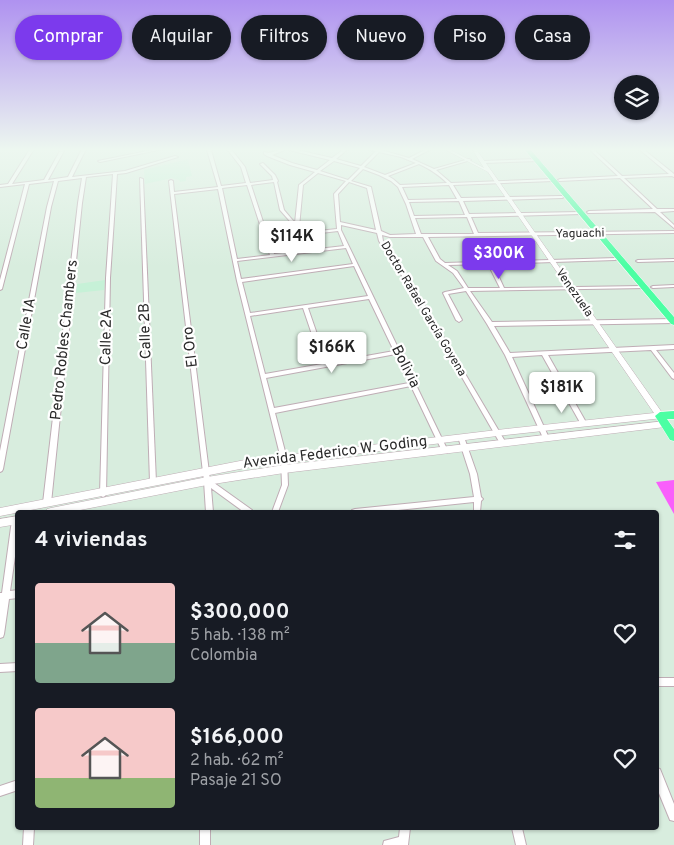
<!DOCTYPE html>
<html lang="es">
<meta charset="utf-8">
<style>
:root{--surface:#171b24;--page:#242831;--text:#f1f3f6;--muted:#9ea1a6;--accent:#7c3aed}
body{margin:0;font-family:Overpass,sans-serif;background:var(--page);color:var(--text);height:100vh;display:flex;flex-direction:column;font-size:19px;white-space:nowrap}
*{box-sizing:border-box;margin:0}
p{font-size:16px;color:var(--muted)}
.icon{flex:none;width:28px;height:28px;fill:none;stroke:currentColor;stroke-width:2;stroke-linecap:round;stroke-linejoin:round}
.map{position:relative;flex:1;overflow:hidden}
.details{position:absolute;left:15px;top:510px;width:644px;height:320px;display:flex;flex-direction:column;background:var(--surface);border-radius:5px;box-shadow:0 1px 4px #0004}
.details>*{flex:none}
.guide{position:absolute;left:15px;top:15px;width:645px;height:45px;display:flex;gap:10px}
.fabs{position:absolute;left:614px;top:75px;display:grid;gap:10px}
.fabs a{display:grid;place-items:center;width:45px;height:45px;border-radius:50%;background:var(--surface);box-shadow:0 1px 4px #0004;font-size:25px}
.price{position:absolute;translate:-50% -42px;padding:0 11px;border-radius:5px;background:#fff;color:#222;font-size:16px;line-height:32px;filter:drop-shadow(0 1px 2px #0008)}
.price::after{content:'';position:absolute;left:50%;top:30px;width:15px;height:11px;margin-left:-8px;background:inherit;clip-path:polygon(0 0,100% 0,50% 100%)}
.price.selected{background:var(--accent);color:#fff}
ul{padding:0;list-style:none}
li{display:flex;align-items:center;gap:15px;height:125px;padding:0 20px}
li span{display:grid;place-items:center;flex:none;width:140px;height:100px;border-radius:5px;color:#555}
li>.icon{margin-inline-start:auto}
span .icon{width:60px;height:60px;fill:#fffc;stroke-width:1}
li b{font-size:21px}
h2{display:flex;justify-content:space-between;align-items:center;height:60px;padding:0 20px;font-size:21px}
.tag{padding:0 18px;border-radius:22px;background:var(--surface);box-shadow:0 1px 4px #0004;font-size:18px;line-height:45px}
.tag.selected{background:var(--accent);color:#fff}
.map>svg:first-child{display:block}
</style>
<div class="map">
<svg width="674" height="845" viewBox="0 0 674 845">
<rect width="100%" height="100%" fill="#d8edde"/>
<g fill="#c6f1d7">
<path d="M188 159 192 176 186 177V181L180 182 179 180 172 178 145 184 144 170Z"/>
<path d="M105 280 104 290 76 293 77 284Z"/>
</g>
<path fill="#f95ffb" d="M674 480V514L656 482Z"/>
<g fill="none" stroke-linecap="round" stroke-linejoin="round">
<defs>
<g id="street">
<path d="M30 149H34L12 184 44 180 61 149H65L48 180 68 177 82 149H86L72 177 125 171 175 156 178 157 126 173 117 174 110 278 106 494 105 496 103 497 101 496 100 494 106 278 113 174 86 177 82 203 51 503 50 505 47 506 44 505 43 503 78 203 82 178 58 181 51 207 3 469 2 471 0 472V451L47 207 54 181 29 184 2 289 0 290V280L25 184 0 187V185L8 184Z"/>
<path d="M157 149H163L100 162 98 161Z"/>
<path d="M209 149 211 150 221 186 246 183 241 167 227 149H231L245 167 250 183 273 180 272 176 260 164 263 163 275 175 278 181 277 182 284 210 295 223 299 185 315 172 290 165 267 156 264 154V152L269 153 282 149H286L285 150 272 155 292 163 317 170 330 160 289 150 288 149H293L332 158 344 149H348L336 159 361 166 376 151 369 150 368 149 377 150 382 149 381 150 409 158 427 149H431L412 159 434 169 469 159 471 160 436 170 451 183 553 179 555 180 553 181 453 185 461 198 562 196 564 197 562 198 463 201 469 214 582 212 584 213 582 214 471 217 478 233 674 231V233L428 237 440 259 445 263 617 258V259L615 260 493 264 504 288 644 286H646V288L470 291 492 322 674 319V323L494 326 510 353 674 345V349L656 350 674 373V379L672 378 651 350 548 355 587 424 584 426H582L542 355 512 357 549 438 548 440H544L505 355 487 324 466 291 448 294 462 320 459 322 456 320 443 293 445 292 464 288 453 273 436 261 423 237H390L382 235 383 241 418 294 506 443 505 445H501L414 294 379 241 377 233 341 225V230L448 451 447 453H443L411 386 275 413 287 459 288 485 278 512H272L282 485 281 459 237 281 218 189 174 194 210 480 252 510 253 512H244L211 488 213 512H206L204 481 169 181 171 180 173 181 174 192 218 187 207 150ZM379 152 401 157 416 163 385 175 364 167ZM334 161 360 168 348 180 320 171ZM419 164C430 169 439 175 447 183L400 185 393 179 388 176ZM363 169 379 175 391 181 398 187 406 204 416 234 390 235 381 231 371 187 351 181ZM318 173 346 181 334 194 337 229 300 233 299 227 303 185ZM274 182 280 210 295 227 296 234 268 237 251 185ZM349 182 367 188 376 230 340 222 338 194ZM247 185 270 255 237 259 222 188ZM449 185 457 199 408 200 402 187ZM459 201 465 215 414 216 409 202ZM467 217 474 234H421L415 218ZM338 231 344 246 274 254 269 239ZM346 248 353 264 241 279 237 261ZM488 264 500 288H468L457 271 448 265ZM354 266 368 296 250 313 242 282ZM369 299 394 351 327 363 308 308ZM303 308 322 364 265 374 250 316ZM396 354 409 383 274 408 266 378Z"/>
<path d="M589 149H593L622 176 669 174 639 149H643L674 174V177L672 176 624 178 657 209H674V211L660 212 674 225V228L655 212 588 213 587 212 589 211 653 209 620 178 559 181 558 180 560 179 618 176Z"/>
<path d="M537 159 539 160 538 161 484 163 482 162 484 161Z"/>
<path d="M140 178 143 179 156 482 155 484 153 485 151 484 150 482Z"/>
<path d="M674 259V261L638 262 636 261 638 260Z"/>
<path d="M674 285V287L653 288 651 287 653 286Z"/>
<path d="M459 435H463L464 437 477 474 481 497 483 499 481 501 480 512H474V502L379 512H352V510L355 509 474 497 470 474 458 437Z"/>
<path d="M16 517H18V536L10 591 18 590V598L9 599 4 634 3 637 0 638V593H2L12 520 13 518Z"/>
<path d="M18 663V671L0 672V664Z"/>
<rect x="656" y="678" width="18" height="8"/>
<path d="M656 768 660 769 674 804V821L670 820 656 786Z"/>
<path d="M18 780V790L0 796V786Z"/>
<path d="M24 828H34L33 845H23Z"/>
<rect x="200" y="828" width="10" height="17"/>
<path d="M400 828H410L408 845H383L384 841 399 837Z"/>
<path d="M512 828H522L526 845H516Z"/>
</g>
<g id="secondary">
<path d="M444 149H449L484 168 472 149H476L663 414 664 416 663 418 497 436 245 468 0 516V508L245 460 497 430 654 413 488 172Z"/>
<path d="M665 421 669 424 665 427 284 473 207 485 70 512H46L47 509 51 508 207 477 284 465Z"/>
<path d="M18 516V524L0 527V519Z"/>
</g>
<g id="primary">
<path d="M524 149H530L674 317V325L671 324Z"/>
<path d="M674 411V419H667L674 429V441L670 440 655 416 660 412Z"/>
</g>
</defs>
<use href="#street" stroke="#bfadb5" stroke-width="2"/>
<use href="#secondary" stroke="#bfadb5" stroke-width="1"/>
<use href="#primary" stroke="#fff" stroke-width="1"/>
<use href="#street" fill="#fff" fill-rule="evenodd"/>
<use href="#secondary" fill="#fff" fill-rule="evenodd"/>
<use href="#primary" fill="#4bffa3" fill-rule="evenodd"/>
</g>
<linearGradient id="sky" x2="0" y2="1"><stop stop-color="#af92f0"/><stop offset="0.56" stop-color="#edf7f0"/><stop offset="1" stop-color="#edf7f0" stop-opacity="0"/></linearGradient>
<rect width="674" height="267" fill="url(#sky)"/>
<g text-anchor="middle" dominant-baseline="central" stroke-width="4.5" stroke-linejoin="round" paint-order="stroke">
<g font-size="12" fill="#292929" stroke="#fff">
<text transform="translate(580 234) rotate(-1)">Yaguachi</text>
<text transform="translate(574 293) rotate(55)">Venezuela</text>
<text transform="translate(423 309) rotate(59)">Doctor Rafael García Goyena</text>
</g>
<g font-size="15" fill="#292929" stroke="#fff">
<text transform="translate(27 324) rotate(-80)">Calle 1A</text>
<text transform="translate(146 331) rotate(-92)">Calle 2B</text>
<text transform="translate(107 337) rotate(-89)">Calle 2A</text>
<text transform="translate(65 340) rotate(-84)">Pedro Robles Chambers</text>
<text transform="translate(191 347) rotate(-97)">El Oro</text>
<text transform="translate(405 367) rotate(63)">Bolivia</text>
<text transform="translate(335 453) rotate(-7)">Avenida Federico W. Goding</text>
</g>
</g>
</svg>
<div class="fabs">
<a><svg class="icon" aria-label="layers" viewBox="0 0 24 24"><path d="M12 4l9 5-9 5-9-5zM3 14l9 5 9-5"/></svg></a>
</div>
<b class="price" style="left:292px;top:263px">$114K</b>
<b class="price selected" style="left:499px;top:280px">$300K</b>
<b class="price" style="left:332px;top:374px">$166K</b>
<b class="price" style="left:562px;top:414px">$181K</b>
<div class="guide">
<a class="tag selected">Comprar</a>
<a class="tag">Alquilar</a>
<a class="tag">Filtros</a>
<a class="tag">Nuevo</a>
<a class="tag">Piso</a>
<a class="tag">Casa</a>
</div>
<section class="details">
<h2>4 viviendas<svg class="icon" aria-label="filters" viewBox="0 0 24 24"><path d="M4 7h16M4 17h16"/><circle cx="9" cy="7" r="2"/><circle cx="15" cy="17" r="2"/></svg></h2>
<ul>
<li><span style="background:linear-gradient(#f6c9c9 60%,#7fa58c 0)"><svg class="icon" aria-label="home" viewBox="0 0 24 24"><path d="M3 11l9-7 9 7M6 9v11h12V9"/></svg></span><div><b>$300,000</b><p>5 hab. · 138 m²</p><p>Colombia</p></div><svg class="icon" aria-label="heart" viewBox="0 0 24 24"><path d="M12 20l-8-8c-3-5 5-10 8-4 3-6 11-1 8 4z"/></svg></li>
<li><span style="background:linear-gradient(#f6c9c9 70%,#8fb573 0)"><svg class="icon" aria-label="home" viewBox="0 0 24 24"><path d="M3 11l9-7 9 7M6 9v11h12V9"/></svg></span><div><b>$166,000</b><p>2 hab. · 62 m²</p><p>Pasaje 21 SO</p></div><svg class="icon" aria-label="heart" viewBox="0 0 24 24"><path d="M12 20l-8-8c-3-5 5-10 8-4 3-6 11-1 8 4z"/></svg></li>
</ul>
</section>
</div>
